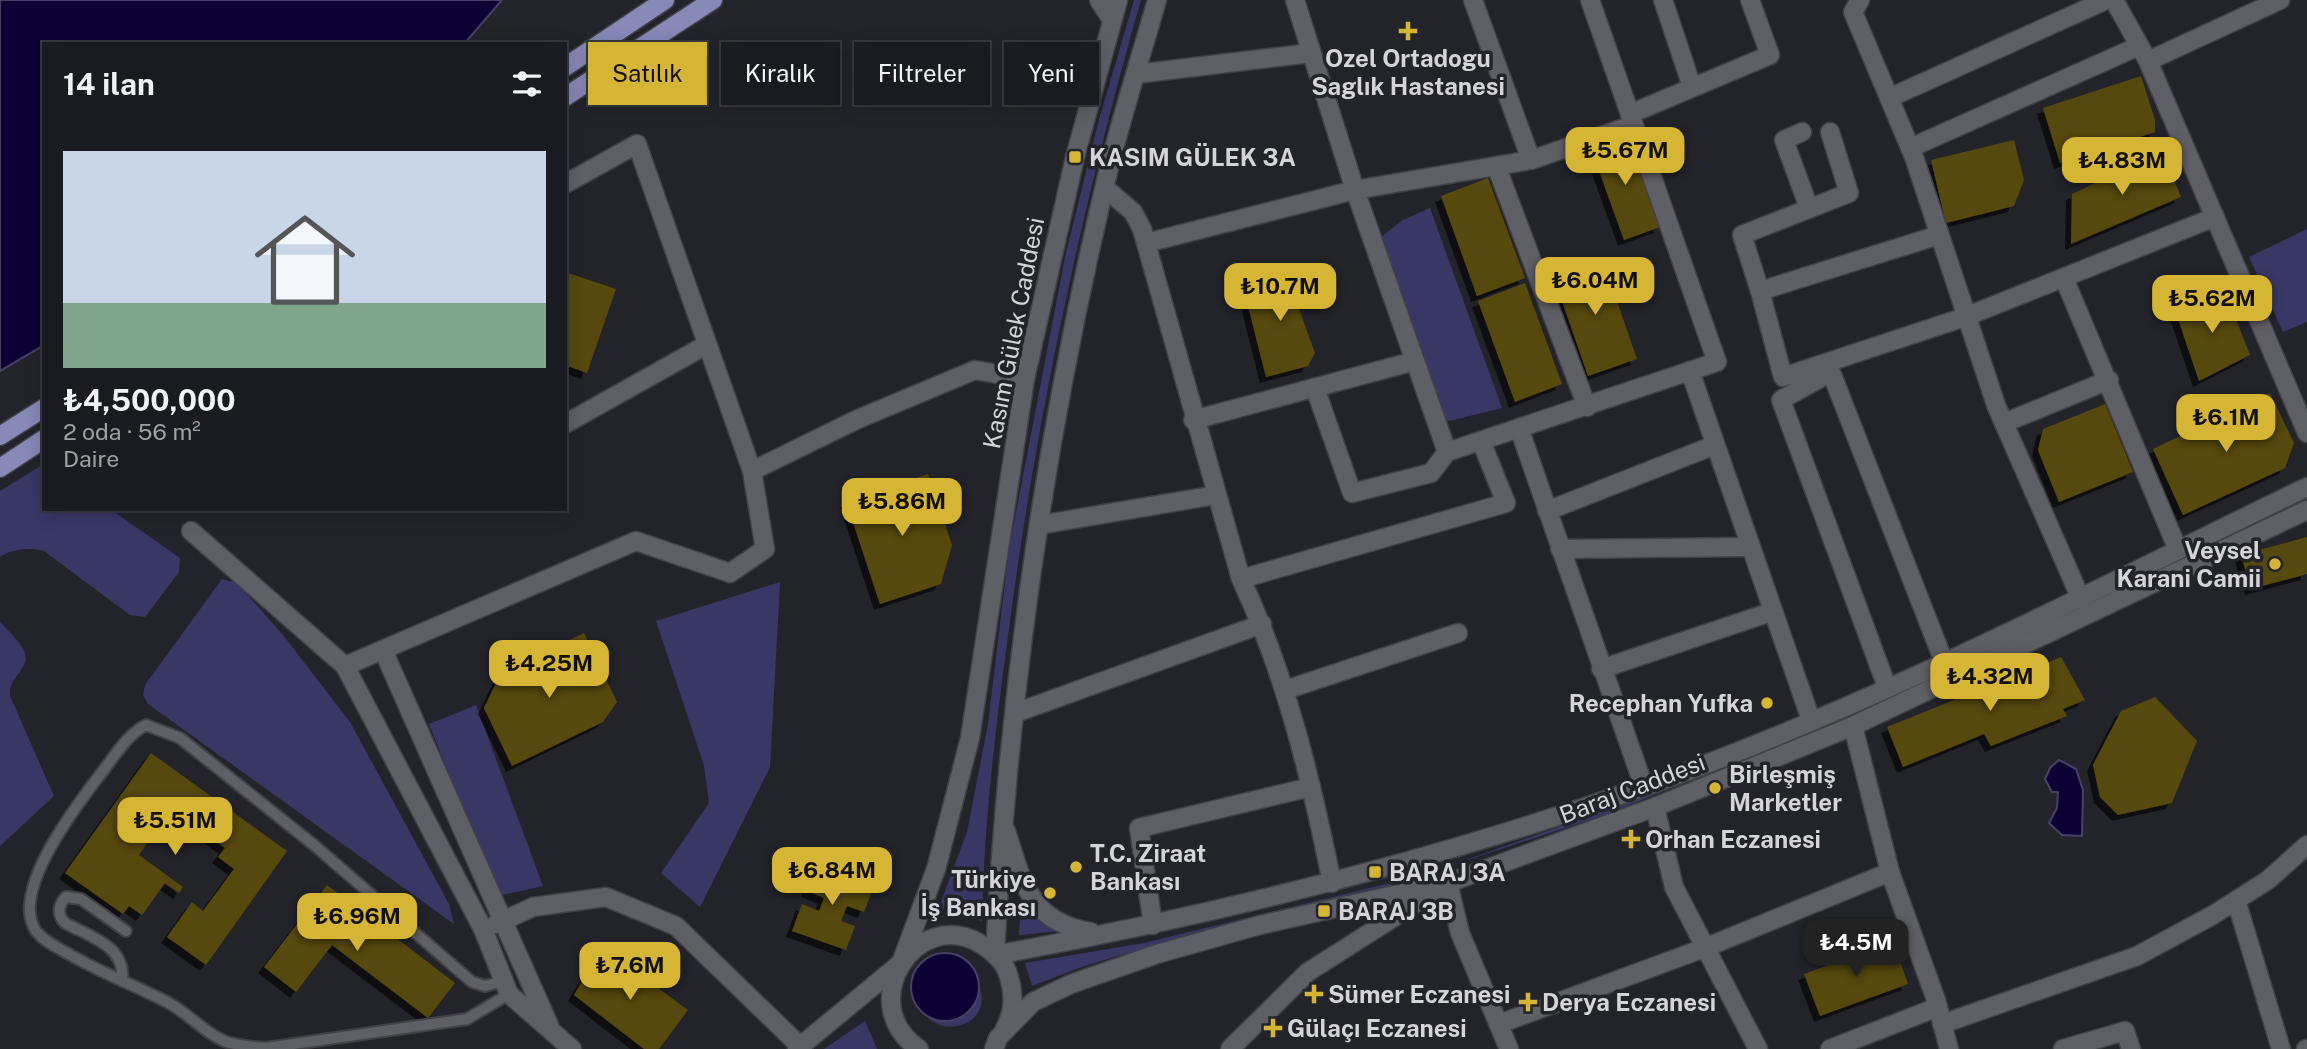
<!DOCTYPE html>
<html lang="tr">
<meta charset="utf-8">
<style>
:root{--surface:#1a1b20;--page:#27282d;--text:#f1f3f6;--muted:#9fa1a5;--line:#38393e;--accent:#d6b534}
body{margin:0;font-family:"Public Sans",sans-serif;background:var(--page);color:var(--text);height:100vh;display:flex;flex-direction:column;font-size:26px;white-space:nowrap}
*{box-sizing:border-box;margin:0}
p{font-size:23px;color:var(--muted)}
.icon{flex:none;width:38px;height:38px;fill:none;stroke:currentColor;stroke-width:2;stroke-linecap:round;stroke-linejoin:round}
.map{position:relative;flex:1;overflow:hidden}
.drawer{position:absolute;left:42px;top:42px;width:525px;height:469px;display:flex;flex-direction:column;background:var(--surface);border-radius:0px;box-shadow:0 4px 18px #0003,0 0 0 2px var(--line)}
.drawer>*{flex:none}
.hud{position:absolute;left:588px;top:42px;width:665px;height:63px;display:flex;gap:14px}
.price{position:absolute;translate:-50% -60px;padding:0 16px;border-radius:14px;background:var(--accent);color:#111;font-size:23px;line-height:46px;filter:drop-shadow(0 2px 4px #0008)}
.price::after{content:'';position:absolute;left:50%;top:42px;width:21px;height:16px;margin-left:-10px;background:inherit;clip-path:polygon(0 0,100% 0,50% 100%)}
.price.selected{background:#222;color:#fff}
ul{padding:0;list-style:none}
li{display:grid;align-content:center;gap:14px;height:371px;padding:0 21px}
li span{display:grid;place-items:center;height:217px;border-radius:0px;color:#555}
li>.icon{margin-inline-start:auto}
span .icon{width:126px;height:126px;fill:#fffc;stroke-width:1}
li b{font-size:30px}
h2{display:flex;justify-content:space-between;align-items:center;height:84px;padding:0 21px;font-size:30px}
.chip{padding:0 24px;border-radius:0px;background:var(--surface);box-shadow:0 4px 18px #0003,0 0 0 2px var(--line);font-size:24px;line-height:63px}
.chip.selected{background:var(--accent);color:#111}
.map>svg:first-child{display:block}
</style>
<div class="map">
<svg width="2307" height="1049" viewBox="0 0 2307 1049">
<defs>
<filter id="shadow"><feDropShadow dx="-6" dy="6" stdDeviation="0" flood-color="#0009"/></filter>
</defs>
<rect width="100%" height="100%" fill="#23242a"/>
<g fill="#393766">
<path d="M1134 0H1141C1081 209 1036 420 1008 636 995 731 984 825 982 921L939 907 967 832 988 724 1009 549 1065 257 1098 123Z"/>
<path d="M1430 208 1502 408 1445 422 1380 238 1403 220Z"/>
<path d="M2307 229V322L2283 332 2249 257Z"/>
<path d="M44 464V509H110L180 558 179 572 145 617 130 615 44 551C29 547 12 549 0 557V491Z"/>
<path d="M2307 497V501L2033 633 1853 714 1610 813 1395 884 1234 922 1087 965 1032 986 1025 963 1144 943 1394 882 1449 866 1609 809 1766 747Z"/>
<path d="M222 579 237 583 283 635 350 722 449 904 454 924 148 704 143 695 145 685Z"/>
<path d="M780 582 770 767 700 907 661 873 709 803 704 766 656 621Z"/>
<path d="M0 622C7 630 18 639 23 649 34 667 7 677 10 696L54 796 0 846Z"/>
<path d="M476 705 543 886 498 896 429 724Z"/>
<path d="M1021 899 1040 921 1060 931 1019 935Z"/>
<path d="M973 976C1007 1023 932 1049 918 1001Z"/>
<path d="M865 1021 877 1049H824Z"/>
</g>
<g fill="#0d0034" stroke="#494066" stroke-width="2">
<path d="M0 0H502L464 44H44V345L0 371Z"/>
<path d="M2059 760 2076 769 2083 790 2082 836 2062 835 2049 823 2057 808 2058 792H2052L2045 779 2050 768Z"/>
<circle cx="945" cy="987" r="34"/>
</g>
<g fill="#57480e" filter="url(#shadow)">
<path d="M2141 76 2155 120V132L2060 163 2043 108Z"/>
<path d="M1626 133 1660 227 1624 240 1590 146Z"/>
<path d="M2014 140 2024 180 2014 206 1946 223 1931 160Z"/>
<path d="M2162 152 2181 197 2071 244 2072 194Z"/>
<path d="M1488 178 1525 278 1477 296 1441 196Z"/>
<path d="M1602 258 1637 359 1588 376 1553 275Z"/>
<path d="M1301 266 1294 295 1315 353 1308 366 1266 377 1248 306 1256 276Z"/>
<path d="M565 272 616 289 587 373 565 365Z"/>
<path d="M1525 283 1562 384 1515 402 1478 301Z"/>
<path d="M2224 289 2250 355 2199 381 2176 313Z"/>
<path d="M2270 393 2294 443 2285 468 2183 515 2153 449Z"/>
<path d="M2105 404 2133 472 2059 502 2038 450 2043 429Z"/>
<path d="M928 474 952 545 941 584 880 604 846 501Z"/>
<path d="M2307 537V574L2251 589 2241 555Z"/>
<path d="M584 633 617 702 603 722 512 766 484 708 501 673Z"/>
<path d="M2061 657 2085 700 2063 709 2067 716 1991 746 1984 734 1903 767 1887 727Z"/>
<path d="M2155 697 2197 741 2172 803 2118 815 2100 797 2093 765 2121 711Z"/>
<path d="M151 753 287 851 206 965 167 937 192 902 203 911 234 869 218 857 225 848 170 809 163 818 147 807 133 825 151 838 139 855 183 887 179 893 165 883 142 915 129 906 123 914 65 873Z"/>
<path d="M816 865 874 886 864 912 847 906 841 921 855 926 846 950 792 931 802 904 819 911 824 898 807 891Z"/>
<path d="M327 885 455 983 428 1018 332 945 296 992 264 967Z"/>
<path d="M1893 942 1908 984 1820 1016 1804 974Z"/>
<path d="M602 947 688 1010 659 1049H644L574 995Z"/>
</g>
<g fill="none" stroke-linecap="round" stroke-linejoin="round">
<defs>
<g id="service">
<path d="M122 981C126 946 91 937 65 923 57 915 58 905 66 897L81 899 126 931"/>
<path d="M503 981 485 986 472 982 314 845 180 738 146 725C126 735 113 759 99 776 77 805 9 892 36 931 43 941 57 947 67 953 99 972 134 985 167 1002 187 1012 203 1032 224 1041 238 1046 251 1047 266 1048L467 1019 509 994"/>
</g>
<g id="minor">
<path d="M1295 0 1355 190 1447 452"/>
<path d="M1473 0 1531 160"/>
<path d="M1663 0 1692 87"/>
<path d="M1860 0 1853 12 1914 157 1996 405 2081 599"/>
<path d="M2114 0 2148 61 2307 433"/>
<path d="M2148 61 2280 0"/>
<path d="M1136 74 1311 53"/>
<path d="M1889 98 2106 0"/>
<path d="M1630 114 1770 55 1750 0"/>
<path d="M1802 132 1784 140 1809 208"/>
<path d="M1910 148 2139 46"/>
<path d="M1497 168 1587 407"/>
<path d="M565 184 637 144 752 471"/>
<path d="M1105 188 1133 212 1142 229 1241 579C1286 675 1311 779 1332 883"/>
<path d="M1939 235 1760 291 1783 377 1965 317 2215 217"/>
<path d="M1146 243 1355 190 1531 160 1633 125"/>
<path d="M2064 278 2178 550"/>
<path d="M1760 291 1742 235 1849 193 1830 132"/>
<path d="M1690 371 1811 720"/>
<path d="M1315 388 1352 493 1431 473 1447 452 1717 362 1590 0"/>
<path d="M1193 420 1415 361"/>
<path d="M2004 423 2109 380"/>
<path d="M565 424 706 345"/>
<path d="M1519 428 1644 787"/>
<path d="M1547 511 1715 445"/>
<path d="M1039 525 1216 495"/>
<path d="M191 531 345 666 483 929 509 994 572 1049"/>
<path d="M1560 549 1750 547"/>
<path d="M1241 579 1506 503 1481 441"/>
<path d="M383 650 549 1025"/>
<path d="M345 666 636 541 730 573 765 549 752 471 858 419 975 370 1025 379"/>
<path d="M1601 669 1771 612"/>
<path d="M1887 687 1781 400 1831 372 1944 662"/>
<path d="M1285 690 1458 633"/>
<path d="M1015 713 1262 624"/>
<path d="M1853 726 1890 872 1936 1000 1949 1049"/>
<path d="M1655 807 1674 887 1758 1049"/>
<path d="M2236 900 2281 1049"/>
<path d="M496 924 533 907 606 897 676 926 801 1047"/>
<path d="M1153 925 1139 828 1311 787"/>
<path d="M1499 1024 1707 947 1890 872"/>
<path d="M1942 1024 2137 956 2213 915 2268 880 2307 845"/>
<path d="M1230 1049 1308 972 1448 883 1460 933 1509 1049"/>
<path d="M1830 1049 1938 1007"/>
<path d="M2063 1049 2125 1031 2131 1049"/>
<path d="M2306 1049H2307"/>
</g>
<g id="secondary">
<path d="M1099 0 1112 20"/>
<path d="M1006 831C1023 884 1030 922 1091 932"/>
<path d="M995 955C1215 915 1430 862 1641 788 1871 707 2088 593 2307 487"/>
<path d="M995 955C1008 691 1047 425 1109 168 1123 112 1141 56 1157 0"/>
<path d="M797 1049 901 963 936 869 970 738 1025 379 1075 157 1118 0"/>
<path d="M919 1049C853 1004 916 905 981 944 992 951 1002 959 1007 971 1014 990 1015 1011 1005 1028"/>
<path d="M994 1049 998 1038 1033 1002 1071 984 1157 954 1260 925 1448 883 1655 807 1853 726 2307 510"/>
</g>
<g id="primary">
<path d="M565 67 665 0"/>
<path d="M565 97 713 0"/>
<path d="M0 436 44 408"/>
<path d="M0 468 44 439"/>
</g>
</defs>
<use href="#service" stroke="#414146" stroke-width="14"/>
<use href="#minor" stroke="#414146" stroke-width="21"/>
<use href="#secondary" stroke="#414146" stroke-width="21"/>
<use href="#primary" stroke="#414146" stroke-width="21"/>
<use href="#service" stroke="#5f5f66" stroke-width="10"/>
<use href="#minor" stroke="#5f5f66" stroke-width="18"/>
<use href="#secondary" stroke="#5f5f66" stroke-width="18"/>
<use href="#primary" stroke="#8888b9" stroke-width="18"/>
</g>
<g fill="#d6b534" stroke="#23242a" stroke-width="2.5">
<path d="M1404.5 20.5h7v7h7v7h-7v7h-7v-7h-7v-7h7z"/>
<rect x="1068" y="150" width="14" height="14" rx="3.5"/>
<circle cx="2275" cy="564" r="7"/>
<circle cx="1767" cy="703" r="7"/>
<circle cx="1715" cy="788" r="7"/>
<path d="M1627.5 828.5h7v7h7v7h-7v7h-7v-7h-7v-7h7z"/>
<circle cx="1076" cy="867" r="7"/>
<rect x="1368" y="865" width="14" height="14" rx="3.5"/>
<circle cx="1050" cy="893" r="7"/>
<rect x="1317" y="904" width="14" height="14" rx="3.5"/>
<path d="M1310.5 983.5h7v7h7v7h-7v7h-7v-7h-7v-7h7z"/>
<path d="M1524.5 991.5h7v7h7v7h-7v7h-7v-7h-7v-7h7z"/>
<path d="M1269.5 1017.5h7v7h7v7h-7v7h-7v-7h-7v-7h7z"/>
</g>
<g text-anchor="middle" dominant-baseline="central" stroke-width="7" stroke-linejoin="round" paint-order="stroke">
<g font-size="24" font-weight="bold" fill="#d5d5d9" stroke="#23242a" text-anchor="start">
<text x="1408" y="58" text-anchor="middle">Ozel Ortadogu<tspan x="1408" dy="28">Saglık Hastanesi</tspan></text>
<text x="1089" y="157">KASIM GÜLEK 3A</text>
<text x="2261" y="550" text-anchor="end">Veysel<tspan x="2261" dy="28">Karani Camii</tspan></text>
<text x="1753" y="703" text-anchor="end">Recephan Yufka</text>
<text x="1729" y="774">Birleşmiş<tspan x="1729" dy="28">Marketler</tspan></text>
<text x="1645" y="839">Orhan Eczanesi</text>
<text x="1090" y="853">T.C. Ziraat<tspan x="1090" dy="28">Bankası</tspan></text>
<text x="1389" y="872">BARAJ 3A</text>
<text x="1036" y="879" text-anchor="end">Türkiye<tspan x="1036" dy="28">İş Bankası</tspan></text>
<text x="1338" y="911">BARAJ 3B</text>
<text x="1328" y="994">Sümer Eczanesi</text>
<text x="1542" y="1002">Derya Eczanesi</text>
<text x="1287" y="1028">Gülaçı Eczanesi</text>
</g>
<g font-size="24" fill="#d5d5d9" stroke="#23242a">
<text transform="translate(1013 333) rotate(-79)">Kasım Gülek Caddesi</text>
<text transform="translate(1632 788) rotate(-21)">Baraj Caddesi</text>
</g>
</g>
</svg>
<b class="price" style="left:1625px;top:187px">₺5.67M</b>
<b class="price" style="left:2122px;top:197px">₺4.83M</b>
<b class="price" style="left:1595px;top:317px">₺6.04M</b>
<b class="price" style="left:1280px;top:323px">₺10.7M</b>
<b class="price" style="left:2212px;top:335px">₺5.62M</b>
<b class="price" style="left:2226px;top:454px">₺6.1M</b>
<b class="price" style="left:902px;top:538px">₺5.86M</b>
<b class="price" style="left:549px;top:700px">₺4.25M</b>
<b class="price" style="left:1990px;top:713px">₺4.32M</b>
<b class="price" style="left:175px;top:857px">₺5.51M</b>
<b class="price" style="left:832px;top:907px">₺6.84M</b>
<b class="price" style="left:357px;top:953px">₺6.96M</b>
<b class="price selected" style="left:1856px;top:979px">₺4.5M</b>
<b class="price" style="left:630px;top:1002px">₺7.6M</b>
<div class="hud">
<a class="chip selected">Satılık</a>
<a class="chip">Kiralık</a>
<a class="chip">Filtreler</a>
<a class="chip">Yeni</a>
</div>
<section class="drawer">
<h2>14 ilan<svg class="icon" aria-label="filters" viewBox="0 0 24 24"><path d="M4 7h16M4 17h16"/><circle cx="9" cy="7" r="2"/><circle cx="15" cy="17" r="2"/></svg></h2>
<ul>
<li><span style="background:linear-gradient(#c9d6e8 70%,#7fa58c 0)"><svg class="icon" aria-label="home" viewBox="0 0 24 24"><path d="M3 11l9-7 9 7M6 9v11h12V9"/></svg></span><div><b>₺4,500,000</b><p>2 oda · 56 m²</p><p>Daire</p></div></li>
</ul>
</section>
</div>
